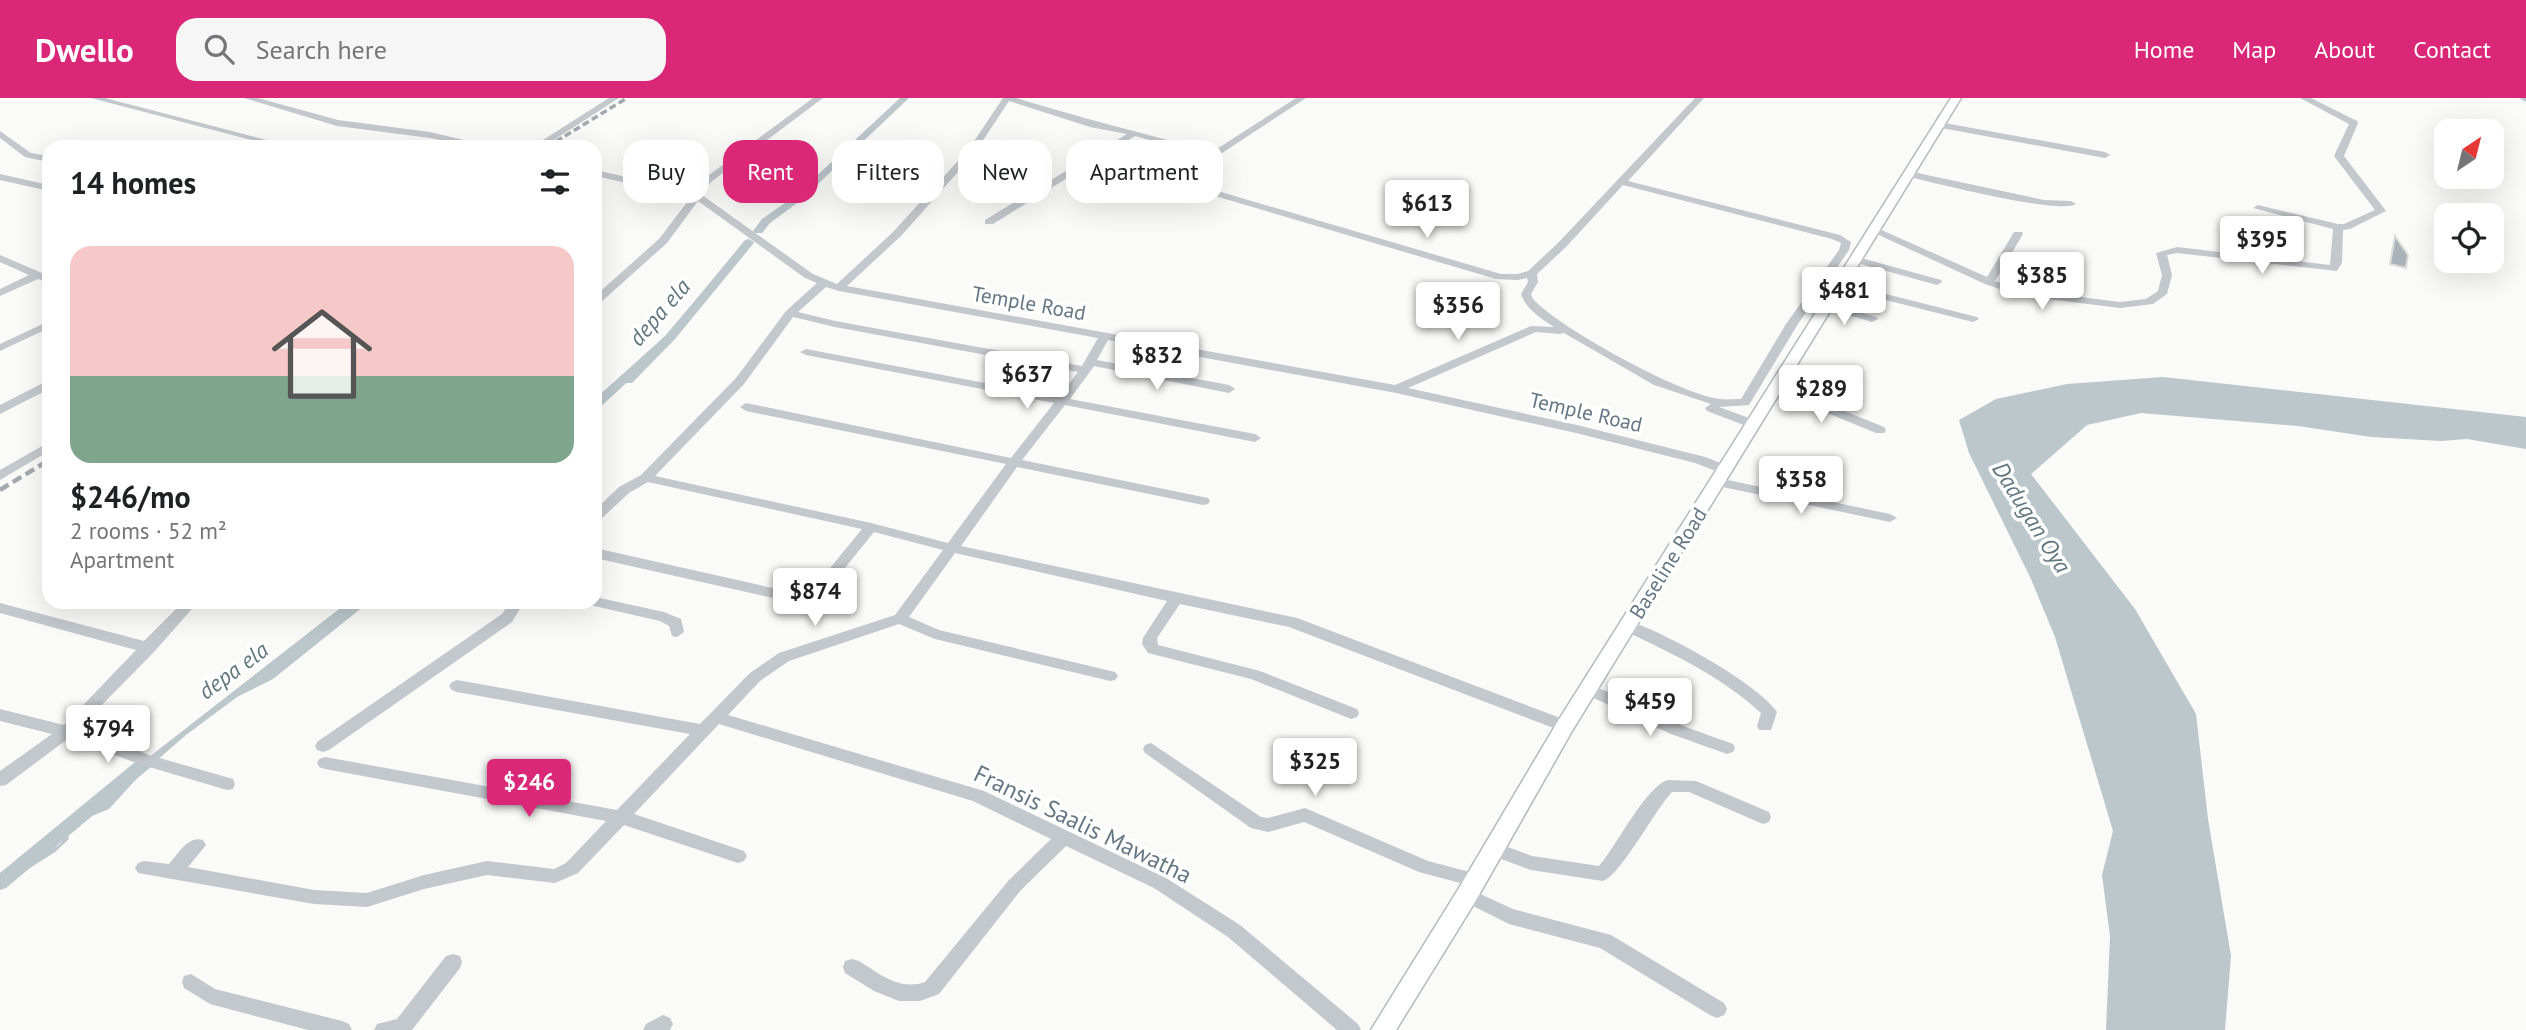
<!DOCTYPE html>
<meta charset="utf-8">
<style>
:root{--surface:#fff;--page:#f6f6f6;--text:#202124;--muted:#757577;--line:#e0e0e0;--accent:#db2777}
body{margin:0;font-family:"PT Sans",sans-serif;background:var(--page);color:var(--text);height:100vh;display:flex;flex-direction:column;font-size:26px;white-space:nowrap}
*{box-sizing:border-box;margin:0}
p{font-size:23px;color:var(--muted)}
.icon{flex:none;width:38px;height:38px;fill:none;stroke:currentColor;stroke-width:2;stroke-linecap:round;stroke-linejoin:round}
.map{position:relative;flex:1;overflow:hidden}
.details{position:absolute;left:42px;top:42px;width:560px;height:469px;display:flex;flex-direction:column;background:var(--surface);border-radius:21px;box-shadow:0 7px 28px #0002}
.details>*{flex:none}
.banner{position:absolute;left:623px;top:42px;width:665px;height:63px;display:flex;gap:14px}
.needle{width:46px;rotate:35deg}
.tools{position:absolute;left:2434px;top:21px;display:grid;gap:14px}
.tools a{display:grid;place-items:center;width:70px;height:70px;border-radius:14px;background:var(--surface);box-shadow:0 7px 28px #0002;font-size:35px}
.price{position:absolute;translate:-50% -60px;padding:0 16px;border-radius:7px;background:#fff;color:#222;font-size:23px;line-height:46px;filter:drop-shadow(0 2px 4px #0008)}
.price::after{content:'';position:absolute;left:50%;top:42px;width:21px;height:16px;margin-left:-10px;background:inherit;clip-path:polygon(0 0,100% 0,50% 100%)}
.price.current{background:var(--accent);color:#fff}
ul{padding:0;list-style:none}
li{display:grid;align-content:center;gap:14px;height:371px;padding:0 28px}
li+li{border-top:2px solid var(--line)}
li span{display:grid;place-items:center;height:217px;border-radius:21px;color:#555}
li>.icon{margin-inline-start:auto}
span .icon{width:126px;height:126px;fill:#fffc;stroke-width:1}
li b{font-size:30px}
h2{display:flex;justify-content:space-between;align-items:center;height:84px;padding:0 28px;font-size:30px}
.tag{padding:0 24px;border-radius:21px;background:var(--surface);box-shadow:0 7px 28px #0002;font-size:24px;line-height:63px}
.tag.current{background:var(--accent);color:#fff}
header{display:flex;align-items:center;gap:42px;box-sizing:border-box;height:98px;padding:0 35px;background:var(--accent);color:#fff}
header strong{font-size:33px}
nav{display:flex;gap:38px;margin-inline-start:auto;font-size:24px}
.search{width:490px;height:63px;background:var(--page);display:flex;align-items:center;gap:18px;box-sizing:border-box;padding:0 24px;border-radius:21px;color:var(--muted);font-size:26px}
.map>svg:first-child{display:block}
</style>
<header>
<strong>Dwello</strong>
<div class="search"><svg class="icon" aria-label="search" viewBox="0 0 24 24"><circle cx="10" cy="10" r="6"/><path d="M15 15l6 6"/></svg>Search here</div>
<nav><a>Home</a><a>Map</a><a>About</a><a>Contact</a></nav>
</header>
<div class="map">
<svg width="2526" height="932" viewBox="0 0 2526 932">
<rect width="100%" height="100%" fill="#fafaf8"/>
<g fill="#bbc7cb">
<path d="M721 172 726 173 713 191 691 212 668 246 652 257 636 276 595 314V301L665 238Z"/>
<path d="M2163 279 2526 319V351L2467 341 2441 343 2371 339 2298 328 2141 315 2087 327 2031 376 2135 511 2196 616 2208 721 2231 858 2225 932H2106L2110 838 2102 777 2113 733 2055 539 2031 481 1969 355 1959 322 1996 301 2067 286Z"/>
<path d="M348 504H369L273 581 237 599 186 637 140 677 109 711 87 720 68 737 69 741 55 754 0 789 2 783 60 746 67 737H62L94 710 117 684Z"/>
</g>
<g fill="none" stroke-linecap="round" stroke-linejoin="round">
<g fill="#bbc7cb" fill-rule="evenodd">
<path d="M900 0H909L801 102 770 125 762 135H754L753 133 762 121 795 98Z"/>
<path d="M749 141 754 144 753 146 675 241 632 285H624V279L667 237 745 142Z"/>
<path d="M146 658 152 660 154 664 152 668 6 790 0 792V775L140 660Z"/>
</g>
</g>
<path fill="#aab3b9" stroke="#dcdcda" stroke-width="2" d="M2395 138 2408 157 2406 170 2390 166Z"/>
<g fill="none" stroke-linecap="round" stroke-linejoin="round">
<defs>
<path id="major" d="M1951 0H1961L1572 633 1475 804 1396 932H1371L1459 790 1558 623Z"/>
</defs>
<use href="#major" stroke="#b5babe" stroke-width="3"/>
<g fill="#c3c8cc" fill-rule="evenodd">
<path d="M91 0H105L294 49H278Z"/>
<path d="M244 0H258L338 22 430 34 493 49H475L430 40 337 28Z"/>
<path d="M609 0H619L543 49H532Z"/>
<path d="M813 0H823L711 84 702 97 813 176 837 186 893 134 968 52 1003 0H1016C1081 20 1146 36 1212 54L1296 0H1306L1216 59 1196 83 1204 89 1501 176H1518L1528 173 1558 145 1695 0H1704L1628 83 1840 137 1851 144 1849 152 1798 226 1749 307 1719 309 1757 323 1759 326 1757 329H1749L1707 313 1705 310 1711 306 1654 287 1564 235 1559 236 1536 234 1408 290 1577 327 1705 359 1731 369 1732 372 1731 375H1721L1695 365 1576 335 1396 295 1108 242 1097 262 1229 287 1235 291 1229 295 1094 268 1070 301 1255 336 1261 340 1255 344 1065 307 1022 362 1203 399 1208 400 1210 403 1208 406 1203 407 1017 369 961 448 1297 520 1571 624 1573 628 1571 632H1559L1289 529 1180 506 1157 540 1158 547 1260 573 1357 611 1359 615 1357 619 1351 621 1251 581 1148 555 1142 546 1143 540 1167 503 955 455 909 519 939 532 1115 574 1118 578 1115 582 1110 583 935 541 899 526 789 563 760 583 728 617 984 693 1166 780 1240 827 1358 926 1361 932H1337L1228 839 1154 790 1066 748 1021 792 939 896 920 903H899L874 893 845 875 843 869 845 863 852 861 859 863C880 876 899 893 925 884L1009 782 1051 741 973 703 719 626 634 716 744 753 747 758 744 763 738 765 624 727 578 775 555 785 487 777 424 791 367 809 314 806 138 775 135 770 138 765 144 763 169 766C178 756 188 737 203 742L206 747 188 769 314 792 367 795 424 777 487 763 554 771 566 765 606 723 325 671 319 669 317 665 319 661 325 659 617 712 690 636 457 594 452 592 449 588 452 584 457 582 700 626 750 575 779 555 895 517 943 452 874 434 823 497 800 506 595 460V450L799 496 813 491 862 431 648 384 629 395 600 422 595 423V412L619 389 641 377 736 280 786 213 817 185 805 180 698 103 667 145 599 206 595 207V198L659 141 691 99 595 78V72L694 94 705 80ZM1009 3 1090 29 1127 36 985 122V126H993L1135 38 1207 58 1185 83 1198 93 1496 181 1518 182 1527 180 1528 184 1521 196C1526 211 1541 221 1554 229L1531 228 1395 287 847 188 901 138 974 56ZM1623 87 1832 141 1841 145 1839 152 1786 226 1741 301C1734 301 1726 302 1719 301 1680 296 1559 230 1533 201L1531 196 1538 184 1537 176 1566 149ZM826 189 839 193 1098 240 1082 268 835 223 798 214ZM793 219 835 229 1078 274 1059 299 806 251 800 254 806 257 1054 305 1011 360 746 305 740 309 746 313 1006 366 948 445 871 425 655 378 744 286Z"/>
<path d="M2300 0H2311L2357 23 2358 25 2344 58 2386 113 2350 131 2343 132 2342 165 2337 173 2177 155 2167 157 2172 177 2167 196 2153 206 2120 210 2017 197 1985 186 1868 132 1877 130 1987 179 2014 134H2022L2023 136 1995 183 2023 192 2120 204 2146 201 2158 193 2162 177 2156 155 2177 149 2330 167 2333 131 2253 110 2258 107 2338 126H2344L2375 112 2334 58 2349 26Z"/>
<path d="M2519 0H2526V4Z"/>
<path d="M1939 24 2105 54 2110 57 2105 60 1936 29 1935 27Z"/>
<path d="M0 33 31 55 49 58V64L25 59 0 40Z"/>
<path d="M1908 73 2044 102 2071 103 2076 106C2059 117 1931 84 1905 78V74Z"/>
<path d="M0 76 49 87V93L0 82Z"/>
<path d="M0 157 49 178V185L38 181 0 198V191L29 177 0 164Z"/>
<path d="M1854 158 1941 182 1942 184 1937 187 1850 163V159Z"/>
<path d="M1838 184 1977 219 1979 221 1973 224 1834 189 1833 187Z"/>
<path d="M1825 204 1876 219 1878 221 1872 224 1821 209 1819 207Z"/>
<path d="M49 223V230L0 253V246Z"/>
<path d="M49 282V291L0 316V307Z"/>
<path d="M1775 285 1884 329 1886 332 1884 335H1876L1771 292 1769 289Z"/>
<path d="M49 344V353L0 382V372Z"/>
<path d="M1718 380 1890 416 1897 420 1890 424 1713 387 1711 384Z"/>
<path d="M595 499 664 514 681 521 684 534 677 539 672 538 669 528 660 523 590 507 588 504H595Z"/>
<path d="M183 504H198L154 554 79 630 149 657 233 681 235 686 233 691 227 692 139 666 69 640 6 687 0 688V673L52 636 0 623V611L64 627 136 552 0 515V505L144 543Z"/>
<path d="M510 504H524L512 524 329 652 323 654 317 652 315 648 317 644 502 516Z"/>
<path d="M1628 523C1661 532 1759 586 1777 614L1771 632H1759L1757 628 1761 615C1721 578 1671 555 1623 532L1621 528Z"/>
<path d="M1588 585 1683 628 1733 646 1735 650 1733 654 1727 656 1671 636 1583 595 1580 591 1583 587Z"/>
<path d="M1151 645 1261 719 1268 720 1305 710 1428 763 1481 777 1484 782 1481 787 1475 789 1419 774 1304 724 1268 734 1251 730 1145 655 1143 651 1145 647Z"/>
<path d="M1668 682 1696 683 1769 714 1771 719 1769 724 1763 726 1689 694H1672C1655 712 1620 778 1603 783L1531 772 1488 756 1485 751 1488 746 1494 744 1532 758 1599 768C1616 749 1646 688 1668 682Z"/>
<path d="M1467 790 1513 811 1611 837 1724 905 1727 911 1724 917 1717 920 1710 917 1600 850 1509 826 1461 802 1458 797 1461 792Z"/>
<path d="M453 856 460 858 462 864 460 870 412 932H374L377 926 397 921 446 858Z"/>
<path d="M191 876 215 891 342 923 349 926 352 932H308L210 906 184 890 182 884 184 878Z"/>
<path d="M663 917 670 920 673 926 670 932H643L646 926Z"/>
</g>
<use href="#major" fill="#fff" fill-rule="evenodd"/>
<path stroke="#a2aab0" stroke-width="3.5" stroke-dasharray="7 3.5" stroke-linecap="butt" d="M547 49 627 0"/>
<path stroke="#a2aab0" stroke-width="4.5" stroke-dasharray="10 5" stroke-linecap="butt" d="M0 392 49 362"/>
</g>
<g text-anchor="middle" dominant-baseline="central" stroke-width="7" stroke-linejoin="round" paint-order="stroke">
<g font-size="21" fill="#657683" stroke="#fff">
<text transform="translate(1029 205) rotate(10)">Temple Road</text>
<text transform="translate(1586 314) rotate(13)">Temple Road</text>
<text transform="translate(1668 465) rotate(-58)">Baseline Road</text>
</g>
<g font-size="23" font-style="italic" fill="#60757c" stroke="#fff">
<text transform="translate(659 214) rotate(-49)">depa ela</text>
<text transform="translate(2032 419) rotate(58)">Dadugan Oya</text>
<text transform="translate(233 572) rotate(-36)">depa ela</text>
</g>
<g font-size="24" fill="#657683" stroke="#fff">
<text transform="translate(1083 726) rotate(26)">Fransis Saalis Mawatha</text>
</g>
</g>
</svg>
<div class="tools">
<a><svg class="needle" viewBox="-14 -14 28 28"><path d="M0-13l5 13h-10z" fill="#e53935"/><path d="M0 13l5-13h-10z" fill="#757577"/></svg></a>
<a><svg class="icon" aria-label="locate" viewBox="0 0 24 24"><circle cx="12" cy="12" r="6"/><path d="M12 2v4M12 18v4M2 12h4M18 12h4"/></svg></a>
</div>
<b class="price" style="left:1427px;top:142px">$613</b>
<b class="price" style="left:2262px;top:178px">$395</b>
<b class="price" style="left:2042px;top:214px">$385</b>
<b class="price" style="left:1844px;top:229px">$481</b>
<b class="price" style="left:1458px;top:244px">$356</b>
<b class="price" style="left:1157px;top:294px">$832</b>
<b class="price" style="left:1027px;top:313px">$637</b>
<b class="price" style="left:1821px;top:327px">$289</b>
<b class="price" style="left:1801px;top:418px">$358</b>
<b class="price" style="left:815px;top:530px">$874</b>
<b class="price" style="left:1650px;top:640px">$459</b>
<b class="price" style="left:108px;top:667px">$794</b>
<b class="price" style="left:1315px;top:700px">$325</b>
<b class="price current" style="left:529px;top:721px">$246</b>
<div class="banner">
<a class="tag">Buy</a>
<a class="tag current">Rent</a>
<a class="tag">Filters</a>
<a class="tag">New</a>
<a class="tag">Apartment</a>
</div>
<section class="details">
<h2>14 homes<svg class="icon" aria-label="filters" viewBox="0 0 24 24"><path d="M4 7h16M4 17h16"/><circle cx="9" cy="7" r="2"/><circle cx="15" cy="17" r="2"/></svg></h2>
<ul>
<li><span style="background:linear-gradient(#f6c9c9 60%,#7fa58c 0)"><svg class="icon" aria-label="home" viewBox="0 0 24 24"><path d="M3 11l9-7 9 7M6 9v11h12V9"/></svg></span><div><b>$246/mo</b><p>2 rooms · 52 m²</p><p>Apartment</p></div></li>
</ul>
</section>
</div>
